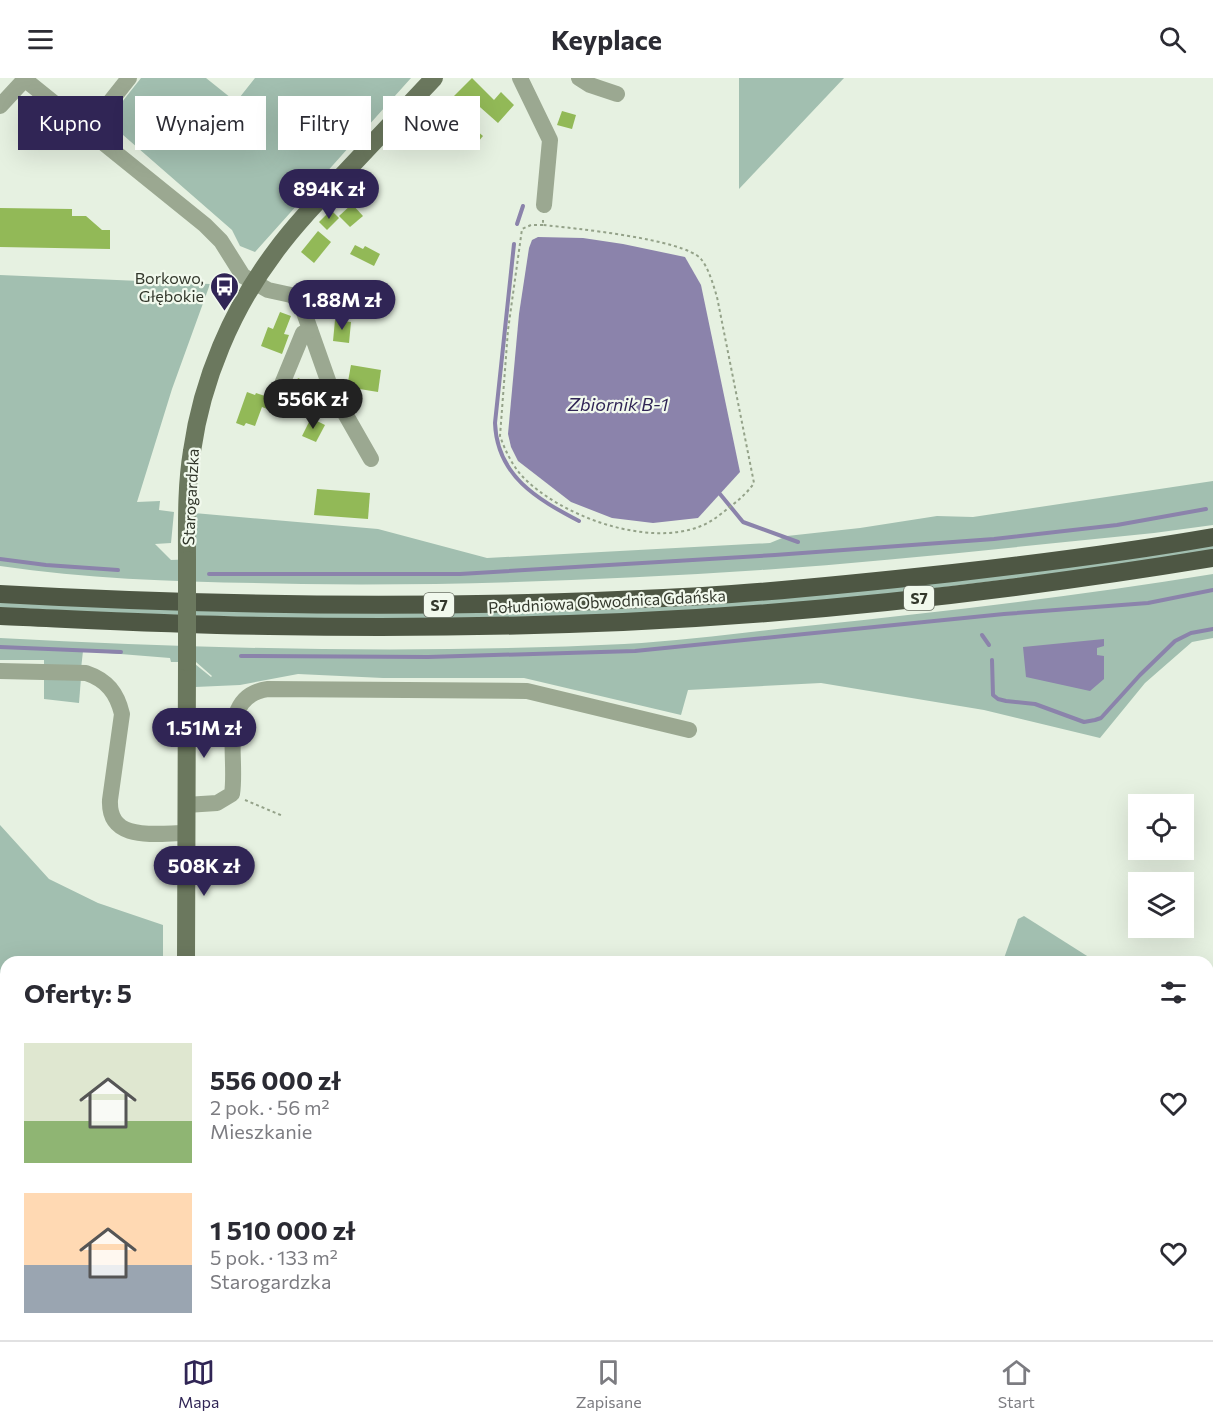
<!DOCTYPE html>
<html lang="pl">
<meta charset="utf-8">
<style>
:root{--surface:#fff;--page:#f7f7f7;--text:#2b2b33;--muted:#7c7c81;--line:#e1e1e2;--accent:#302555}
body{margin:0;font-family:Commissioner,sans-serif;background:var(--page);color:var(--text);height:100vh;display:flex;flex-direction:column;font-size:22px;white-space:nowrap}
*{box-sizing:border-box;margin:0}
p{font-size:20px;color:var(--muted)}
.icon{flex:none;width:33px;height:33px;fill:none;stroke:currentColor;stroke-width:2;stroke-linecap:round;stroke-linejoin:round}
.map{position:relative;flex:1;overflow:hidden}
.details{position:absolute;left:0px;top:878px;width:1214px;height:386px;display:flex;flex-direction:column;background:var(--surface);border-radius:18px 18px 0 0;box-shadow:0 6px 24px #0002}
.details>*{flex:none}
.guide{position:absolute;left:18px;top:18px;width:600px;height:54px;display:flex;gap:12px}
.controls{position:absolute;left:1128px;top:716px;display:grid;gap:12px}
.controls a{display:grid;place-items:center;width:66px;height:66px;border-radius:0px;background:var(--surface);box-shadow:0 6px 24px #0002;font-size:30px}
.price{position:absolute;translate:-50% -51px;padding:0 14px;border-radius:21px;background:var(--accent);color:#fff;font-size:20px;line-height:39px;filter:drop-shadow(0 2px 3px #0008)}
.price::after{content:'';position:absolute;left:50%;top:36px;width:18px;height:14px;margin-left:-9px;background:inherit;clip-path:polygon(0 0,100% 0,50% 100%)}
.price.on{background:#222;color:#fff}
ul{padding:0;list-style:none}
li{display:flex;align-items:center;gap:18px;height:150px;padding:0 24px}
li span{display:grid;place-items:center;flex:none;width:168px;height:120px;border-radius:0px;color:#555}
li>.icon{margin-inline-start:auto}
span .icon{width:72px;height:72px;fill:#fffc;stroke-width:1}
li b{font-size:26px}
h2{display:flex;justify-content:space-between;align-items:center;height:72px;padding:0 24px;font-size:26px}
.chip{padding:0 21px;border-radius:0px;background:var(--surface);box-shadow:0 6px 24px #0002;font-size:21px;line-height:54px}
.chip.on{background:var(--accent);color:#fff}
header{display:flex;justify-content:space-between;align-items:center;height:78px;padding:0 24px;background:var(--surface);font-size:27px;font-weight:700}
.tab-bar{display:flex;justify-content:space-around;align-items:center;height:84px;border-top:2px solid var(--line);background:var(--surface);font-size:16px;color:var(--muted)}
.tab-bar a{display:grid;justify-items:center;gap:3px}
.tab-bar .on{color:var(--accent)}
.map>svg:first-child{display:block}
</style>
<header><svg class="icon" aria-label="menu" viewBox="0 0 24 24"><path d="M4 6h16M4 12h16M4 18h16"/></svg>Keyplace<svg class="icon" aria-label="search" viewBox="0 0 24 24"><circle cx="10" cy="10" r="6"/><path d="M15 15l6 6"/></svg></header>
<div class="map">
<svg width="1213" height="1262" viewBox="0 0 1213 1262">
<rect width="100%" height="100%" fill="#e6f1e1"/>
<g fill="#a2bfb0">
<path d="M141 0H206L236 24 255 0H411L255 174 240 168 232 152 107 43Z"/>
<path d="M739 0H844L739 111Z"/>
<path d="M0 197 210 206 172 311 137 424 160 423 159 432 174 434 171 465 155 466 171 482 195 481 194 435 378 451 487 480 770 465 787 458 860 450 937 438 973 439 1213 403V447L1154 455C1023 468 892 483 761 492 608 502 455 508 302 506 201 504 100 503 0 488Z"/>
<path d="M1213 465V474L1140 485 847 521 626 537 329 542 0 531V523L477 534Z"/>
<path d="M1213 496V560L1192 564 1145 605 1100 660 984 632 821 605 688 612 681 637 524 600H383L298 596 240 607 195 609V586L211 599 212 598 196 584H171L170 580 83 573 81 591H44V582H0V560C208 571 416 576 624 566 685 563 746 554 806 548 943 534 1078 518 1213 496Z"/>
<path d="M44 599 81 600 79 625 44 621Z"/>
<path d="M0 747 49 801 98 825 163 847V883L6 884V1094L0 1093Z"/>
<path d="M1024 838 1095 883H1003L1018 841Z"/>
<path d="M1208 1029 1213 1038V1174L1208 1173Z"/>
<path d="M0 1227 6 1228V1257H161V1262H0Z"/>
</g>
<g fill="#8b83ab">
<path d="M538 159 583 160 623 166 685 179 701 207 740 394 698 440 653 445 612 440 571 424 518 383 511 369 508 356 519 236 529 170 532 162Z"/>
<path d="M1104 561V568L1097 570V577L1104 578V601L1090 613 1026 599 1023 569Z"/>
</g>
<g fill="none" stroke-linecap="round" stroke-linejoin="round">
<g stroke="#8b83ab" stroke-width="4">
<path d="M517 146 523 128"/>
<path d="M514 166 495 345C497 398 537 421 579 443"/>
<path d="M720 416 743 444 798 464"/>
<path d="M0 481 46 487 118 492"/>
<path d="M209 496H460L775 477 994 461 1117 447 1206 431"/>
<path d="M982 557 989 567"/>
<path d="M0 569 121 574"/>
<path d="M241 578 428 579 635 573 1004 536 1148 525 1213 512"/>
<path d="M992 582 993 617 998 621 1006 623 1035 626 1084 644 1095 642 1101 640 1140 597 1175 563 1191 555 1213 551"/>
<path d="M0 1101 6 1102"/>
<path d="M113 1262V1257"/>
</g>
</g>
<g fill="#92b957">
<path d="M472 0 494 22 501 14 514 27 498 45 472 22 461 33 450 22Z"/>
<path d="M562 33 576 37 572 51 557 47Z"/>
<path d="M463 41 483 58 473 70 454 52Z"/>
<path d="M352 126 363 138 350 149 339 138Z"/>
<path d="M0 130 72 131V138H86L102 152H110V171L0 169Z"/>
<path d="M331 132 339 140 327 152 319 144Z"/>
<path d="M318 153 331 164 314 185 301 174Z"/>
<path d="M355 167 363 171 365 168 380 176 374 188 350 176Z"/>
<path d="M280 234 291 238 284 256 289 257 282 276 261 268 268 249 273 251Z"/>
<path d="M335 242 351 244 349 265 333 263Z"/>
<path d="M351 287 381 292 378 314 347 309Z"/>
<path d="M298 300 311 306 308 312 313 314 307 326 290 318Z"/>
<path d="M247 314 255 317 256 315 274 321 270 332 262 329 255 348 246 345 244 348 236 345Z"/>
<path d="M311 340 325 347 316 364 302 358Z"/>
<path d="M317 411 370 415 368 441 314 437Z"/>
</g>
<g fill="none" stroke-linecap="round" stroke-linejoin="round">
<g stroke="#94a289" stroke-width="2" stroke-dasharray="3 3" stroke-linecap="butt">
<path d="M543 147H531L522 151 508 252 500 358C505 372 512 387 522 398 560 438 647 470 701 448 712 444 722 435 731 428 740 421 748 414 754 405L717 219C713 206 709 191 701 181 684 161 572 150 543 147V142"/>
<path d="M245 722 283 738"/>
</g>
<g stroke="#9ba891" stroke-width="16">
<path d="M23 0 205 147 221 163 243 198 268 212 291 217 300 223 331 311 371 381"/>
<path d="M520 0 550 62 544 127"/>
<path d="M579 0 590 7 617 16"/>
<path d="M0 28 25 1"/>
<path d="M87 53 129 0"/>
<path d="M282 306 303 255 310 252"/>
<path d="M0 593 86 595C107 602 117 615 122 636L110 722C108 765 157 755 186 755"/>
<path d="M186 727 217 725 232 716C238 680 217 618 268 611L527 613 689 652"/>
<path d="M243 1257 261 1262"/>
<path d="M294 1262H297"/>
<path d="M310 1262 311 1257"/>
<path d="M466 1262V1257"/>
<path d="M616 1262 618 1257"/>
<path d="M775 1262 777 1257"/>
</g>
<g stroke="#6b785e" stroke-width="18">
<path d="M187 482C187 446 186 409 192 373 202 302 232 231 275 174 294 148 316 125 338 102 370 68 402 34 434 0"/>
<path d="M186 884 187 584"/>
<path d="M186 1262V1257"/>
</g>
<g stroke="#4e5744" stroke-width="18">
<path d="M0 516C234 529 469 531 703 518 786 513 870 504 953 495 1040 485 1127 474 1213 459"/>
<path d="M0 538C90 542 179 547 269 548 387 550 505 549 623 544 821 535 1018 512 1213 480"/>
</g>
<path stroke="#6b785e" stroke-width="18" d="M187 482V584"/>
</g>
<defs>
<symbol id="bus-pin" viewBox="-11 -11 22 30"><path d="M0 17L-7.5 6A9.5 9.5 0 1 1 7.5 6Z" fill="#302555" stroke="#f1f9ed"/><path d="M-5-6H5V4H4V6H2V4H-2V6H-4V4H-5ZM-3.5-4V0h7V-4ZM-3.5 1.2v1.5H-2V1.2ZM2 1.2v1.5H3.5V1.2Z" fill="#fff"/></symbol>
</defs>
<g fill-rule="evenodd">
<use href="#bus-pin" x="208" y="192" width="33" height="45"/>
</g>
<g text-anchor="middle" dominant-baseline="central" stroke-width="4.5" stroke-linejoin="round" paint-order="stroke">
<g fill="#f1f9ed" stroke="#6b7165" stroke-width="1.5">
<rect x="904" y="508" width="30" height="24" rx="4.5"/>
<rect x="424" y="515" width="30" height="24" rx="4.5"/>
</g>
<g font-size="15" font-weight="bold" fill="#32372b">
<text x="919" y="520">S7</text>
<text x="439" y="527">S7</text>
</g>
<g font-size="16" fill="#32372b" stroke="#f1f9ed" text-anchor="end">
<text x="204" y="199">Borkowo,<tspan x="204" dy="18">Głębokie</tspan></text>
</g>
<g font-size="16" fill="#32372b" stroke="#f1f9ed">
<text transform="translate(190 419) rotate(-87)">Starogardzka</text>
<text transform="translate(607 523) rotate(-3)">Południowa Obwodnica Gdańska</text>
</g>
<g font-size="18" font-style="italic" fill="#302555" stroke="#f1f9ed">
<text x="618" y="326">Zbiornik B-1</text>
</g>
</g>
</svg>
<div class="controls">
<a><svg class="icon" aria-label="locate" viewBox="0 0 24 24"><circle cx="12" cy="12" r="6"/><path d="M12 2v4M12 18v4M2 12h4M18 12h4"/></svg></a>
<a><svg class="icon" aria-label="layers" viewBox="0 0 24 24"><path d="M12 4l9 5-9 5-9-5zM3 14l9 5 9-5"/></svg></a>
</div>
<b class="price" style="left:329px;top:142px">894K zł</b>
<b class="price" style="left:342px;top:253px">1.88M zł</b>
<b class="price on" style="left:313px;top:352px">556K zł</b>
<b class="price" style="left:204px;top:681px">1.51M zł</b>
<b class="price" style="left:204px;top:819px">508K zł</b>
<div class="guide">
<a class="chip on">Kupno</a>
<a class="chip">Wynajem</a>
<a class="chip">Filtry</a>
<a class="chip">Nowe</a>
</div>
<section class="details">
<h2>Oferty: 5<svg class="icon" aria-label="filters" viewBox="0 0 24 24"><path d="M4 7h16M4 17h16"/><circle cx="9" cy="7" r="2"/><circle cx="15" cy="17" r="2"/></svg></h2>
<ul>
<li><span style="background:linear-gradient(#dfe7d0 65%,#8fb573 0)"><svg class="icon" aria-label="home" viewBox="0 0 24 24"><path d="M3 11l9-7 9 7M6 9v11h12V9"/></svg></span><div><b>556 000 zł</b><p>2 pok. · 56 m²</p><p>Mieszkanie</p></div><svg class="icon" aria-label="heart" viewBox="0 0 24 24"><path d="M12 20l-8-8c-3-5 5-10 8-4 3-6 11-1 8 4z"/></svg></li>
<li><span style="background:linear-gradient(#ffd9b3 60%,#9aa5b1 0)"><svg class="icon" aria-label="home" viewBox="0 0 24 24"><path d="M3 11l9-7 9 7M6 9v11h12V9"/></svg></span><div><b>1 510 000 zł</b><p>5 pok. · 133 m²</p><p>Starogardzka</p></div><svg class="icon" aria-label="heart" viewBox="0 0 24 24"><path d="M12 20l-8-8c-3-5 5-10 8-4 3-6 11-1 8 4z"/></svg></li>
</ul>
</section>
</div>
<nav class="tab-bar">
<a class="on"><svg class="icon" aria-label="map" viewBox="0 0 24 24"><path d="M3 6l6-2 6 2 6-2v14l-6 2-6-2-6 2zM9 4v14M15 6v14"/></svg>Mapa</a>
<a><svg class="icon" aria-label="saved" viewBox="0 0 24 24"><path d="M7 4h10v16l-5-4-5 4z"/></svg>Zapisane</a>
<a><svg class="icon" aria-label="home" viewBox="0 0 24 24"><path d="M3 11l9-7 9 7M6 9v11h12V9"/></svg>Start</a>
</nav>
